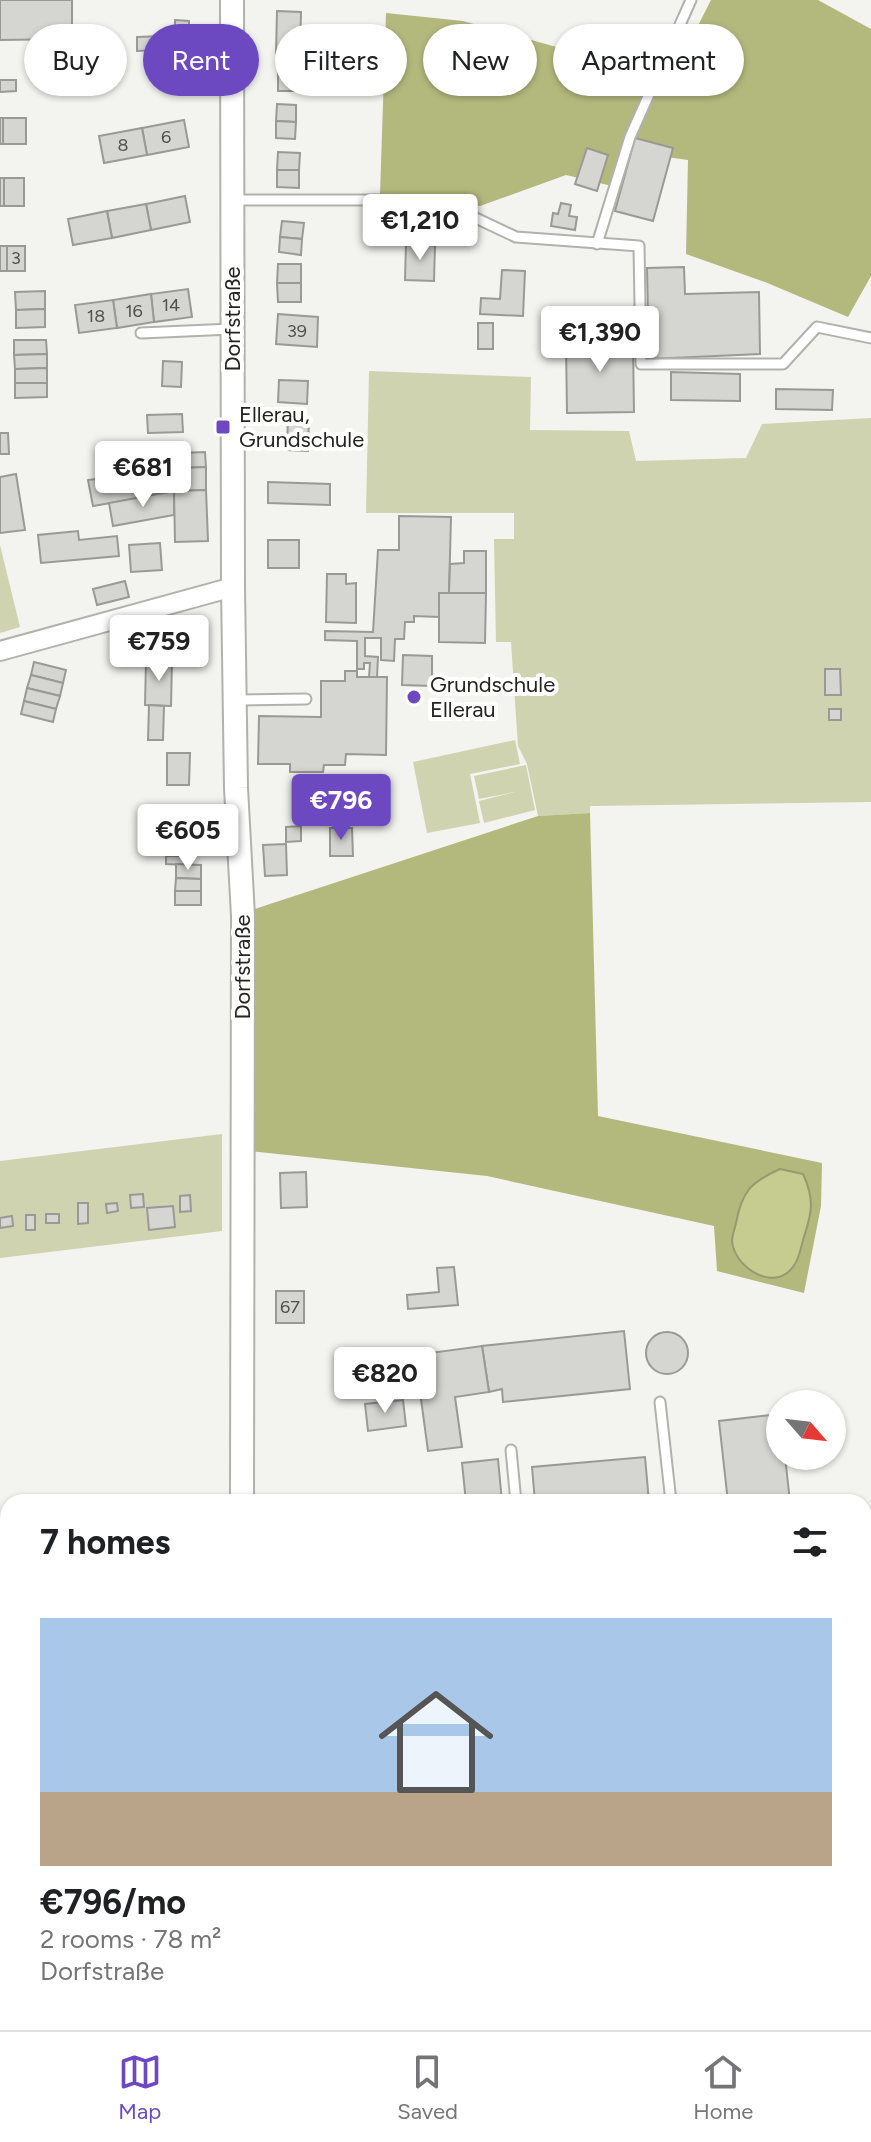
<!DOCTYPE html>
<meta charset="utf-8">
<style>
:root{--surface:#fff;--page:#f6f6f6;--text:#202124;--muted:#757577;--line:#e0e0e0;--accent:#6d49c1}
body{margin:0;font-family:Figtree,sans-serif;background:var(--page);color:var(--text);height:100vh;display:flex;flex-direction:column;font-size:30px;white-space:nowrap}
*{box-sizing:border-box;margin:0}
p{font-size:26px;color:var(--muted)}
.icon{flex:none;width:44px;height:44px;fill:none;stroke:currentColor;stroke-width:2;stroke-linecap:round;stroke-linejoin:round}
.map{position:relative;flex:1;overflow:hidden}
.details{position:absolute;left:0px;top:1494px;width:872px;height:536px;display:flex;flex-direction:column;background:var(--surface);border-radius:24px 24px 0 0;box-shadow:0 2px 6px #0004}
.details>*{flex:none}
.hud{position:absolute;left:24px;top:24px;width:824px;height:72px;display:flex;gap:16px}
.needle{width:52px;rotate:118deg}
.buttons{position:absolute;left:766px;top:1390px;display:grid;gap:16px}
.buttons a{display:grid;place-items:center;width:80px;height:80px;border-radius:50%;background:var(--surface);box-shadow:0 2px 6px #0004;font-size:40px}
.price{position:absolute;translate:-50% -68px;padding:0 18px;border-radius:8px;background:#fff;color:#222;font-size:26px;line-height:52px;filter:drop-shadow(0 2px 4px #0008)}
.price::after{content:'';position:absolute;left:50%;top:48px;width:24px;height:18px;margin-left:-12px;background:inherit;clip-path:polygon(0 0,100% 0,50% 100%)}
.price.active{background:var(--accent);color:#fff}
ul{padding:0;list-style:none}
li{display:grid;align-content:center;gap:16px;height:424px;padding:0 40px}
li span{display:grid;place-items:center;height:248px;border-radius:0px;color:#555}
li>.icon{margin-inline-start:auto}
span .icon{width:144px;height:144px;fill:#fffc;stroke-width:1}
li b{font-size:34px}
h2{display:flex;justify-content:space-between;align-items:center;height:96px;padding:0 40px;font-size:34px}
.tag{padding:0 28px;border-radius:36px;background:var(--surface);box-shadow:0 2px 6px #0004;font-size:28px;line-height:72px}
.tag.active{background:var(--accent);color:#fff}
.menu{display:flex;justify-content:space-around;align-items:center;height:112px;border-top:2px solid var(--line);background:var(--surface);font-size:22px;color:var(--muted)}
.menu a{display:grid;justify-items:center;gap:4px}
.menu .active{color:var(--accent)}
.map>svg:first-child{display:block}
</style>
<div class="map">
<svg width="871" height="2030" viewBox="0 0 871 2030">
<rect width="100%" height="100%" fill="#f3f3f0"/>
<g fill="#cfd3af">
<path d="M369 371 531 377 530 430 629 431 636 461 746 458 762 424 871 418V802L590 806V813L538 816 527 764 518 746 511 642H496L494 539H514V513H366Z"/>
<path d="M0 545 20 627 0 633Z"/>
<path d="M515 740 520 764 470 774 480 823 427 833 413 762Z"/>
<path d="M526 765 535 810 484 823 479 801 515 792 479 799 474 776Z"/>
<path d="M222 1134V1231L0 1258V1161Z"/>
</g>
<g fill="#b3b97d">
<path d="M711 0H818L871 29V276L848 317 765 282 686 254 688 160 638 153 616 187 566 175 480 206 380 194 386 13 463 21 560 48 640 60 671 79Z"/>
<path d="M590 813 598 1116 822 1163 821 1206 804 1293 717 1271 714 1226 487 1176 250 1151 249 911 538 816Z"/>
</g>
<path fill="#c6cc8f" stroke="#959a6f" stroke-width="2" d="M780 1169 803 1174C815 1200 812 1213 803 1240 800 1251 798 1265 787 1273 767 1288 734 1265 732 1241 732 1236 735 1228 736 1223 742 1191 751 1182 780 1169Z"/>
<g fill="#d5d5d2" stroke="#999996" stroke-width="2">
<path d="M0 0H72V39L0 40Z"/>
<path d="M277 11 301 12 300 54 276 53Z"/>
<path d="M175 20 189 21V46H175Z"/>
<path d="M163 36V50L137 51V37Z"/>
<rect x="278" y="70" width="20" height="21"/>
<path d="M0 80H16V91L0 92Z"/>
<path d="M277 104 296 105V122L276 121Z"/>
<rect x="0" y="118" width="3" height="26"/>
<rect x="3" y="118" width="23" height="26"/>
<path d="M184 120 189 147 147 155 142 128Z"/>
<path d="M276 121 296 122 295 139 276 138Z"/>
<path d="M142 128 147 155 104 163 99 136Z"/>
<path d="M635 138 673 148 653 221 615 211Z"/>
<path d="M587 148 608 155 597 191 575 184Z"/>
<path d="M278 152 300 153 299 170H277Z"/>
<path d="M277 170H299V188L277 187Z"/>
<rect x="0" y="178" width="4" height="28"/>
<rect x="4" y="178" width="20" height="28"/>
<path d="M185 196 190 222 151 230 146 204Z"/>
<path d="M561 203 571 205 569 216 577 217 575 230 551 226 553 213 558 214Z"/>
<path d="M146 204 151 230 112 238 107 211Z"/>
<path d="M107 211 112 238 73 245 68 219Z"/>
<path d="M282 221 304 223 302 239 280 237Z"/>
<path d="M280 237 302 239 301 255 279 252Z"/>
<path d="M406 243 435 244 434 281 405 280Z"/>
<rect x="0" y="246" width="7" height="25"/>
<rect x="7" y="246" width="18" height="25"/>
<path d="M278 264H301V283H277Z"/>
<path d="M684 267 685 294 759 292 760 354 649 359 647 268Z"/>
<path d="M502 270 525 271 523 316 480 314 481 298 500 299Z"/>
<path d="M277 283H301V302H278Z"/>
<path d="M188 289 192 317 154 322 151 294Z"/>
<path d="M45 291V309L16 310 15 292Z"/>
<path d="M151 294 154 322 117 328 113 300Z"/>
<path d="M113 300 117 328 79 333 75 305Z"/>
<path d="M45 309V327L16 328V310Z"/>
<path d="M278 314 318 317 317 347 276 344Z"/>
<rect x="478" y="323" width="15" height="26"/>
<path d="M584 325H609V344H633L634 412 567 413 566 345H584Z"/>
<path d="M14 340H46L47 354 14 355Z"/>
<path d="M47 354V368L15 369 14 355Z"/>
<path d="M163 361 182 362 181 387 162 386Z"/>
<path d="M47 368V383H15V369Z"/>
<path d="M671 372 740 374V401L671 400Z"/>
<path d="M279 380 308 381 307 404 278 402Z"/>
<path d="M15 383H47V397L15 398Z"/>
<path d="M776 389 833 390 832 410 776 409Z"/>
<path d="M182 414 183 432 148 433 147 415Z"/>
<path d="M288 416 309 417 308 451 287 450Z"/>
<path d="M0 433H8L9 454H0Z"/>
<path d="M205 452 206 467 180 468 179 453Z"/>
<path d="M206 467V490L180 491V468Z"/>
<path d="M180 468V491L93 506 88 480Z"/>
<path d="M16 474 25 530 0 533V477Z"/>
<path d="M268 482 330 484V505L268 503Z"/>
<path d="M206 490 208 541 175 542 174 491Z"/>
<path d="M174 491V515L113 526 109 503Z"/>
<path d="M399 516 451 517 449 593H439V617L414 616V622H405L404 639H395L394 661 381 660V638H365V656L378 657 377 677H369L370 663H364V669H357V641L325 640V631L373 632 378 550H399Z"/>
<path d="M78 531 79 540 117 536 119 556 41 563 38 535Z"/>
<rect x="268" y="540" width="31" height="28"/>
<path d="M160 543 162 570 131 572 129 545Z"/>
<path d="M464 551H486V593H449L450 564 464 563Z"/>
<path d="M327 574H346V584L356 583V623L326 622Z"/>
<path d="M125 581 129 597 97 605 93 589Z"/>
<path d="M439 593H486L485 643 439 642Z"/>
<path d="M163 627H187L186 655H172L173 649H163Z"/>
<path d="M153 649H173L172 660H153Z"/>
<path d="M403 655 432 656V686L402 685Z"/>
<path d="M146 660H172L171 706 145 705Z"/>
<path d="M34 662 66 670 63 683 31 675Z"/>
<path d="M825 669H840L841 695H825Z"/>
<path d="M345 671H357V677H387L386 755 346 754 345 765H324L323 772H290V764H258L259 716 321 717V681H345Z"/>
<path d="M31 675 63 683 60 696 27 688Z"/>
<path d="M27 688 60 696 56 709 24 701Z"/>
<path d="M24 701 56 709 53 722 21 714Z"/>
<path d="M149 705 164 706 163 740H148Z"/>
<rect x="829" y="709" width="12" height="11"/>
<path d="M167 753H190L189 785H167Z"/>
<path d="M312 787 314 795 299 798 297 791Z"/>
<path d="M323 793 327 810 300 816 296 799Z"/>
<path d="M194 807 196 844 170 845 169 808Z"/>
<path d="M301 826V841L286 842V827Z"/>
<path d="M330 828H352L353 856H330Z"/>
<path d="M186 844V852H170V845Z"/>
<path d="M286 844 287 875 265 876 263 845Z"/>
<path d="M166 856H186V865L166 864Z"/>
<path d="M176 864 201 865V879L176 878Z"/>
<path d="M176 878 201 879V891H175Z"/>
<rect x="175" y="891" width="26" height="14"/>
<path d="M306 1172 307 1207 281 1208 280 1173Z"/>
<path d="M143 1194 144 1207 131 1208 130 1195Z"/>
<path d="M190 1195 191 1211 180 1212V1196Z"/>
<path d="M78 1203H88V1223L78 1224Z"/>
<path d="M117 1203 118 1211 107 1213 106 1204Z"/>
<path d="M173 1206 175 1227 149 1230 147 1208Z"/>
<rect x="46" y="1214" width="13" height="9"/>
<rect x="26" y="1215" width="9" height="15"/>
<path d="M12 1216 13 1226 0 1228V1218Z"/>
<path d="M454 1267 458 1305 408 1309 407 1295 439 1292 437 1268Z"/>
<rect x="276" y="1291" width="28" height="32"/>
<path d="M624 1331 630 1389 503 1402 502 1389 489 1392 482 1346Z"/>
<circle cx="667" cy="1353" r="21"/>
<path d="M482 1346 489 1392 455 1397 462 1447 428 1451 415 1355Z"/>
<path d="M403 1400 406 1426 368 1431 365 1404Z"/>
<path d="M780 1414V1456H785L790 1502H728L719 1421Z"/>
<path d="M645 1457 649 1502H535L532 1467Z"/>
<path d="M498 1459 502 1502H466L462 1463Z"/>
<path d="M7 1932 8 1933V1960L0 1955V1943Z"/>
<path d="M43 2022H65L60 2030Z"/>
<path d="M144 2022H176L169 2030H149L142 2024Z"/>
<path d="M221 2022H249L251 2030H223Z"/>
</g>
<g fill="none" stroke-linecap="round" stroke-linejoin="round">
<defs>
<g id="service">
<path d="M235 200H390L463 212 516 237 639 246 641 364H783L817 327 871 338"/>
<path d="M597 244 630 137 691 0"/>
<path d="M141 333 232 329"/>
<path d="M235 700 306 699"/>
<path d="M660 1402 671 1502"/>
<path d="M511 1450 516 1502"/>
</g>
<g id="minor">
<path d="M0 651 233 587"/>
<path d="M0 1908 8 1911"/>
<path d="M9 2030 16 2022"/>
</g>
<g id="tertiary">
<path d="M232 0 233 587 236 788 243 916 242 1502"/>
<path d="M323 2022 325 2030"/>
</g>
</defs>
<use href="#service" stroke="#b1b1ae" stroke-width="13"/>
<use href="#minor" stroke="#b1b1ae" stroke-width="22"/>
<use href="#tertiary" stroke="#b1b1ae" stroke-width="26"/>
<use href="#service" stroke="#fff" stroke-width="9"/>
<use href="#minor" stroke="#fff" stroke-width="18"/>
<use href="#tertiary" stroke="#fff" stroke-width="22"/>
</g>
<g fill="#6d49c1" stroke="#fffffe" stroke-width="3">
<rect x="215" y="419" width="16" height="16" rx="4"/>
<circle cx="414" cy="697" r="8"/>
</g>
<g text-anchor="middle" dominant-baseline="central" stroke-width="8" stroke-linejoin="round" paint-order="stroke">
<g font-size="18" fill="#50504f">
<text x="166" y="137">6</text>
<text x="123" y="145">8</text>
<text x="16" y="258">3</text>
<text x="171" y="305">14</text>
<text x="134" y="311">16</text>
<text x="96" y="316">18</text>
<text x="297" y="331">39</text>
<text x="290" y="1307">67</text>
</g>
<g font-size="22" fill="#242423" stroke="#fffffe">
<text transform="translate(232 319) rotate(-90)">Dorfstraße</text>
<text transform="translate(242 967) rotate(-90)">Dorfstraße</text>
</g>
<g font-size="22" fill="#242423" stroke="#fffffe" text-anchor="start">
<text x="239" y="414">Ellerau,<tspan x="239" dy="25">Grundschule</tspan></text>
<text x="430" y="684">Grundschule<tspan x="430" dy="25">Ellerau</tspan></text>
</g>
</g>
</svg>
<div class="buttons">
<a><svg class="needle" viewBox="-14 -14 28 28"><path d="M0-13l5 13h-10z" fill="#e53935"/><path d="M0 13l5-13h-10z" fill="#757577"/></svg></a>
</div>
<b class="price" style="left:420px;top:262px">€1,210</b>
<b class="price" style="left:600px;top:374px">€1,390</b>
<b class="price" style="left:143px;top:509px">€681</b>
<b class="price" style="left:159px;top:683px">€759</b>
<b class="price active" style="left:341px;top:842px">€796</b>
<b class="price" style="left:188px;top:872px">€605</b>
<b class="price" style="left:385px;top:1415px">€820</b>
<div class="hud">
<a class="tag">Buy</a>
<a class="tag active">Rent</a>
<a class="tag">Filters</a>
<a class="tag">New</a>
<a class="tag">Apartment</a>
</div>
<section class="details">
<h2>7 homes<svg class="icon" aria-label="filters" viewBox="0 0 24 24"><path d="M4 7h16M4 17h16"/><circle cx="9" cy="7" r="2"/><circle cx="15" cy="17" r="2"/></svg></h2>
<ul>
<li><span style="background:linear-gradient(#a9c7e8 70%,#b9a48a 0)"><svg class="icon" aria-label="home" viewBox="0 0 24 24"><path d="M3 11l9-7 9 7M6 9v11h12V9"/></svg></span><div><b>€796/mo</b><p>2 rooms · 78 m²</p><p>Dorfstraße</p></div></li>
</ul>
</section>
</div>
<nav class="menu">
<a class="active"><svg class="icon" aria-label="map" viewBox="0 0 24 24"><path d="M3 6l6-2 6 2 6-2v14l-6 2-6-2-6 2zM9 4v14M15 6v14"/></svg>Map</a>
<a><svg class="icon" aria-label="saved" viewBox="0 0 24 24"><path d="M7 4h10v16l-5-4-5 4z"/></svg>Saved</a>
<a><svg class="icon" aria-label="home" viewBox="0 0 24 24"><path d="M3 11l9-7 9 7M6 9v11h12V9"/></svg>Home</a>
</nav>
